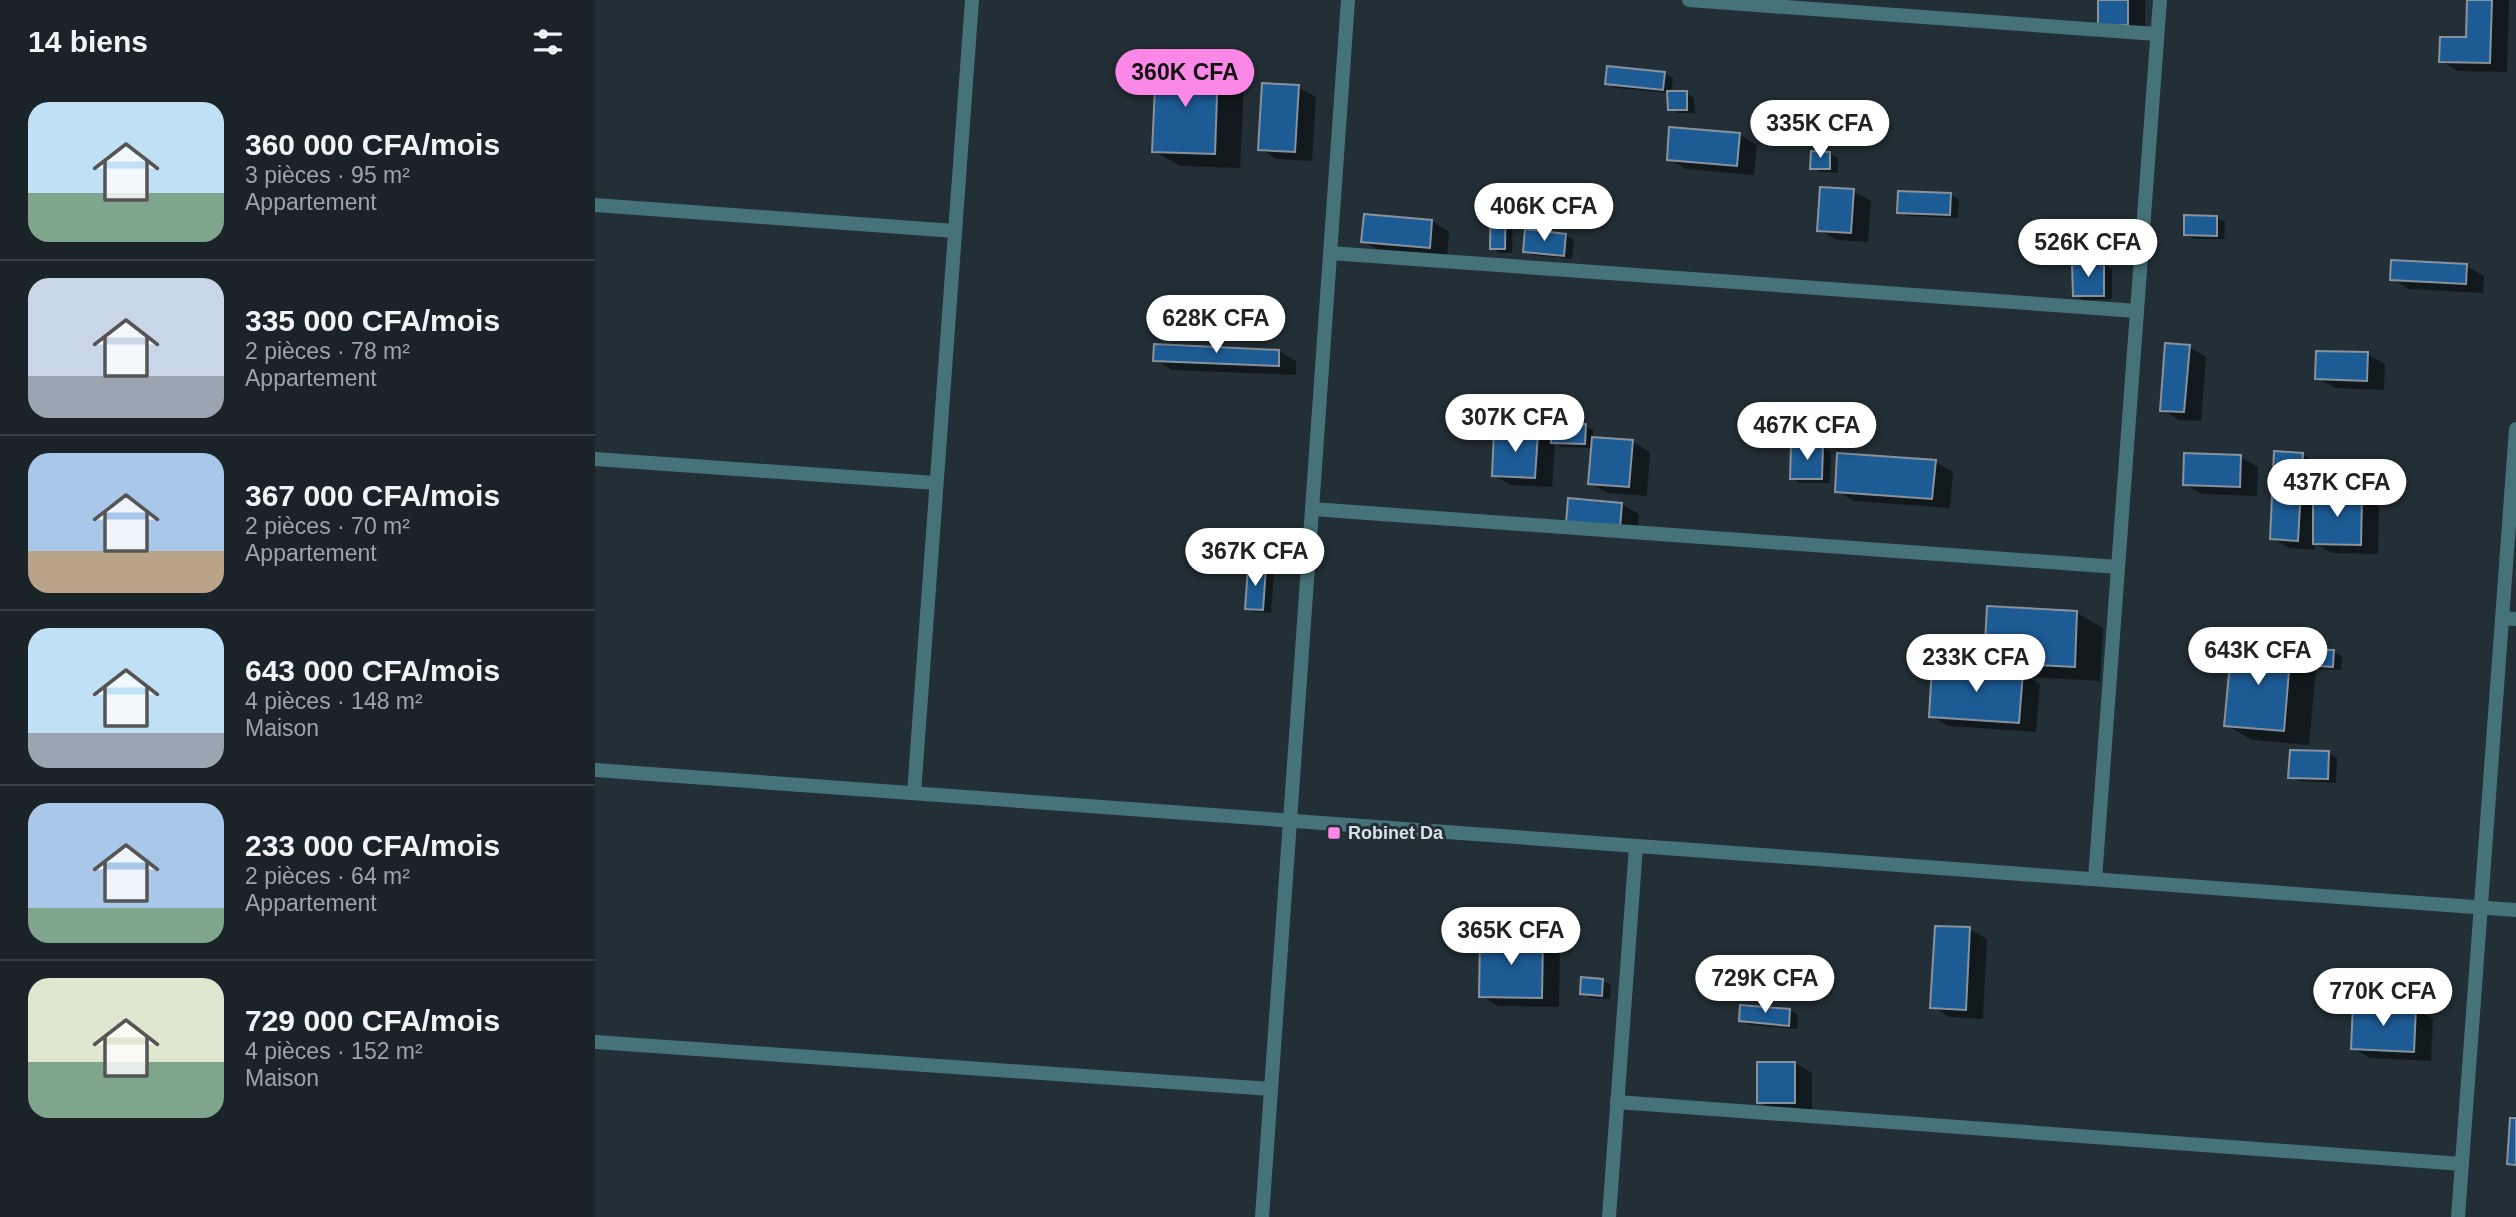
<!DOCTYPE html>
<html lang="fr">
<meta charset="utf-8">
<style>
:root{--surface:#1a2328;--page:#232b30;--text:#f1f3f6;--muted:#9fa4a8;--line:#384045;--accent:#fb87e6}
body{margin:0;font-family:Arial,sans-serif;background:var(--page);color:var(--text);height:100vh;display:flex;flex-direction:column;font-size:26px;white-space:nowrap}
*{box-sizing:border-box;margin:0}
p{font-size:23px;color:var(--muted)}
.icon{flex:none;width:38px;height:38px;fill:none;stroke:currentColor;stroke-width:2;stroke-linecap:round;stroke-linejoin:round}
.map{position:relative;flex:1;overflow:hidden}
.side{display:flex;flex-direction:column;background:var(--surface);width:595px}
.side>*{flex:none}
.price{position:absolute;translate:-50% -60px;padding:0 16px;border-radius:24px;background:#fff;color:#222;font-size:23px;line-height:46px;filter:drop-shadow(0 2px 4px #0008)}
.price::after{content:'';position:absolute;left:50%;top:42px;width:21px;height:16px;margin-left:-10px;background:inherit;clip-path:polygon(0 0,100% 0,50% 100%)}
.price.active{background:var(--accent);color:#111}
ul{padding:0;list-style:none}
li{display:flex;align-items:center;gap:21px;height:175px;padding:0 28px}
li+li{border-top:2px solid var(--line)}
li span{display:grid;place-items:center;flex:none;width:196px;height:140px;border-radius:21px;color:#555}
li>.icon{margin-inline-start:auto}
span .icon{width:84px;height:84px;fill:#fffc;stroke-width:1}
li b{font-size:30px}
h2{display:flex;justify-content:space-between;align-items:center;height:84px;padding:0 28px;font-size:30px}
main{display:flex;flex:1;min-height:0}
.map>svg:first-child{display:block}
</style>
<main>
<section class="side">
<h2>14 biens<svg class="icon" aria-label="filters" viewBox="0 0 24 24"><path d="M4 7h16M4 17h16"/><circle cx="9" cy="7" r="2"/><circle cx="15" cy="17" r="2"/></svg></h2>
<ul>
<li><span style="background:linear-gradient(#bfe0f5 65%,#7fa58c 0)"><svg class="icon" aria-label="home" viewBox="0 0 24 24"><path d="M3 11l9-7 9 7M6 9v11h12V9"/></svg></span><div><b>360 000 CFA/mois</b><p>3 pièces · 95 m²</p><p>Appartement</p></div></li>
<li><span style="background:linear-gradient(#c9d6e8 70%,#9aa5b1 0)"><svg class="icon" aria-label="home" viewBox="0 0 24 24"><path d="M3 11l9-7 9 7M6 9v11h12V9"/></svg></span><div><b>335 000 CFA/mois</b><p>2 pièces · 78 m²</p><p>Appartement</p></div></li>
<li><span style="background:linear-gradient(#a9c7e8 70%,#b9a48a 0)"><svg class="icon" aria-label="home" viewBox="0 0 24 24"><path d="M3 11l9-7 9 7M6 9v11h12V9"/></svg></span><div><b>367 000 CFA/mois</b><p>2 pièces · 70 m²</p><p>Appartement</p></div></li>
<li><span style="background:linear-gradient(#bfe0f5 75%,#9aa5b1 0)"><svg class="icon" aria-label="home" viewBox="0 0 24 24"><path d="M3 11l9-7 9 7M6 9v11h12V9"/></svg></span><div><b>643 000 CFA/mois</b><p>4 pièces · 148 m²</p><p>Maison</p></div></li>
<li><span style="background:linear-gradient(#a9c7e8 75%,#7fa58c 0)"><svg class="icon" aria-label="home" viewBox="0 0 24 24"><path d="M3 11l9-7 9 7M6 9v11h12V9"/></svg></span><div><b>233 000 CFA/mois</b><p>2 pièces · 64 m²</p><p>Appartement</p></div></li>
<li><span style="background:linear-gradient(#dfe7d0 60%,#7fa58c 0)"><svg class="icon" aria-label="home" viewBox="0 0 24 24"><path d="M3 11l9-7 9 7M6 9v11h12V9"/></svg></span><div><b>729 000 CFA/mois</b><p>4 pièces · 152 m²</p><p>Maison</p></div></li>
</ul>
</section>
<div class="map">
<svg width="1921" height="1217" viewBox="0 0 1921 1217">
<rect width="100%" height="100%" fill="#232f36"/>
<g fill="#0007">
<path d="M1505 0H1550V34H1522Z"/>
<path d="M1874 0H1914L1912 72 1863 71 1846 61 1873 39Z"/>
<path d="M623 68 649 83 645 168 585 166 559 151Z"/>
<path d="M1070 73 1078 78 1076 93H1091L1099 98 1100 113H1083L1075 109 1074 93 1020 88 1011 83Z"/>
<path d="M703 87 721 97 717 161 682 159 665 149Z"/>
<path d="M1145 135 1162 145 1159 175 1091 169 1074 159Z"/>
<path d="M1234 153 1243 158V173L1225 172 1217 168Z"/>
<path d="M1258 191 1276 201 1273 242 1242 240 1224 230Z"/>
<path d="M910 195 918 199 917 253H905L896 248Z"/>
<path d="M1355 195 1364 199 1363 218 1312 216 1304 212Z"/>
<path d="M1622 218 1630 222 1629 239H1599L1590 234Z"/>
<path d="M837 221 854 232 852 257 785 251 768 241Z"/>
<path d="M971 235 979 240 977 259 938 255 930 251Z"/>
<path d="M1508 264 1517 269V299L1488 300 1480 295Z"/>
<path d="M1871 266 1889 276 1888 293 1814 289 1797 279Z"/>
<path d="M1594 347 1611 357 1606 421 1584 420 1567 410Z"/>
<path d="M684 351 701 361V375L577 370 560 360Z"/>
<path d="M1772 354 1790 364 1789 390 1740 388 1722 378Z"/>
<path d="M958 425 990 426 998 430V438L1038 442 1055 452 1052 496 1013 493 995 483 998 448 966 447 960 443 957 487 916 485 898 475 943 434 958 443Z"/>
<path d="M1227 447 1236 452 1235 483H1205L1197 478Z"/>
<path d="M1708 455 1725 465 1723 496 1766 497 1784 507 1783 554 1737 553 1720 544V550L1694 548 1676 538Z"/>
<path d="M1645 457 1663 467 1662 496 1607 494 1589 484Z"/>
<path d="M1340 462 1358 472 1355 508 1259 501 1242 491Z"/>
<path d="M974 500 1027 504 1044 514 1042 537Z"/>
<path d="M670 570 679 574 676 613 660 612 652 608Z"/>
<path d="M1482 613 1508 628 1505 681 1433 677 1445 684 1441 732 1353 726 1336 716 1410 673 1391 661Z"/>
<path d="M1696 648 1704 653 1738 652 1747 656 1746 670 1721 669 1714 745 1657 740 1631 725Z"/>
<path d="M1733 753 1742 758 1741 783 1704 781 1695 777Z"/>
<path d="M1375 929 1392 939 1388 1019 1355 1017 1337 1007Z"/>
<path d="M948 939 965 949 964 1007 903 1006 886 996Z"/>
<path d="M1007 981 1016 985 1015 999 995 998 987 993Z"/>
<path d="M1820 1009 1838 1019 1836 1061 1775 1058 1758 1048Z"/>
<path d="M1195 1010 1203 1015 1202 1029 1154 1025 1145 1020Z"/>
<path d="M1200 1063 1217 1073V1112H1181L1164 1102Z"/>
</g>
<g fill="#1d5b95" stroke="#88929d" stroke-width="2">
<rect x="1503" y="0" width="30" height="25"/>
<path d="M1872 0H1897L1895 63 1844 62 1845 37H1871Z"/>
<path d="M561 64 623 66 620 154 557 152Z"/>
<path d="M1012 66 1070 72 1068 90 1010 84Z"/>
<path d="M667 83 704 85 700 152 663 150Z"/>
<path d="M1072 91H1092V110H1073Z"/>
<path d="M1074 127 1145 133 1142 166 1072 160Z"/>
<path d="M1216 151 1235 152V169H1215Z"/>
<path d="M1225 187 1259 189 1256 233 1222 231Z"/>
<path d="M1303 191 1356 193 1355 215 1302 213Z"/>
<path d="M896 193H911L910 249H895Z"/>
<path d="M769 214 837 220 835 248 766 242Z"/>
<path d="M1589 215 1622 216V236L1589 235Z"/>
<path d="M930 229 971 234 969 256 928 252Z"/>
<path d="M1796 260 1872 264 1871 284 1795 280Z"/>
<path d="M1509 262V296H1478L1477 263Z"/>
<path d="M1570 343 1595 345 1589 412 1565 411Z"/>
<path d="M559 344 684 350V366L558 361Z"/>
<path d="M1721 351 1773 352 1772 381 1720 379Z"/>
<path d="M957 423 991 424 990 444 956 443Z"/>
<path d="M899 430 943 433 940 478 897 476Z"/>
<path d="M997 437 1038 440 1034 487 993 484Z"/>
<path d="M1196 445H1228L1227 479H1195Z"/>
<path d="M1679 451 1708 453 1703 541 1675 539Z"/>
<path d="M1242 453 1341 460 1337 499 1240 492Z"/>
<path d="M1589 453 1646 455 1645 487 1588 485Z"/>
<path d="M1718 494 1767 495 1766 545 1718 544Z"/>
<path d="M973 498 1027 503 1025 528 971 524Z"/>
<path d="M653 567 671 568 668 610 650 609Z"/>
<path d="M1392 606 1482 611 1480 667 1389 662Z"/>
<path d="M1637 642 1696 647 1689 731 1629 726Z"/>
<path d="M1702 649 1739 650 1738 667 1702 665Z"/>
<path d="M1337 666 1428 672 1424 723 1334 717Z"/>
<path d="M1695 750 1734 751 1733 779 1693 778Z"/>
<path d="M1340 926 1375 927 1371 1010 1335 1008Z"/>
<path d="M885 936 948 937 947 998 884 997Z"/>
<path d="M986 977 1008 979 1007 996 985 994Z"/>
<path d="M1758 1004 1821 1007 1819 1052 1756 1049Z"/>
<path d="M1145 1005 1195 1009 1194 1026 1144 1021Z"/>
<rect x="1162" y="1062" width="38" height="41"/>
<path d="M1915 1118H1921V1165L1912 1164Z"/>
</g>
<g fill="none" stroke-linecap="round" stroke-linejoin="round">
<g stroke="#46737a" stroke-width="14">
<path d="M1094 0 1562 34"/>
<path d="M0 205 360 231"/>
<path d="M735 253 1542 311"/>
<path d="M0 459 341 483"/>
<path d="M717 509 1523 567"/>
<path d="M1907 618 1921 619"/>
<path d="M0 770 1921 910"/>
<path d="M319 793 377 0"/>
<path d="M1500 879 1565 0"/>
<path d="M0 1042 676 1089"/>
<path d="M1022 1102 1867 1164"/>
<path d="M667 1217 753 0"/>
<path d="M1014 1217 1041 846"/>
<path d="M1863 1217 1921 429"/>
</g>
</g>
<rect fill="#fb87e6" stroke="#232f36" stroke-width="2.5" x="732" y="826" width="14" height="14" rx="3.5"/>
<g text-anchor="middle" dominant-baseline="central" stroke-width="6" stroke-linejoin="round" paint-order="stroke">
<g font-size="18" font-weight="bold" fill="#d9e1e5" stroke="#232f36" text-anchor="start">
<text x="753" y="833">Robinet Da</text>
</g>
</g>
</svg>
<b class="price active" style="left:590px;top:109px">360K CFA</b>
<b class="price" style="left:1225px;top:160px">335K CFA</b>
<b class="price" style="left:949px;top:243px">406K CFA</b>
<b class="price" style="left:1493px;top:279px">526K CFA</b>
<b class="price" style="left:621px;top:355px">628K CFA</b>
<b class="price" style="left:920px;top:454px">307K CFA</b>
<b class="price" style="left:1212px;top:462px">467K CFA</b>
<b class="price" style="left:1742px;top:519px">437K CFA</b>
<b class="price" style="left:660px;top:588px">367K CFA</b>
<b class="price" style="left:1663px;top:687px">643K CFA</b>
<b class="price" style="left:1381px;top:694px">233K CFA</b>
<b class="price" style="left:916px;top:967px">365K CFA</b>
<b class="price" style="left:1170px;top:1015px">729K CFA</b>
<b class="price" style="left:1788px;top:1028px">770K CFA</b>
</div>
</main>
